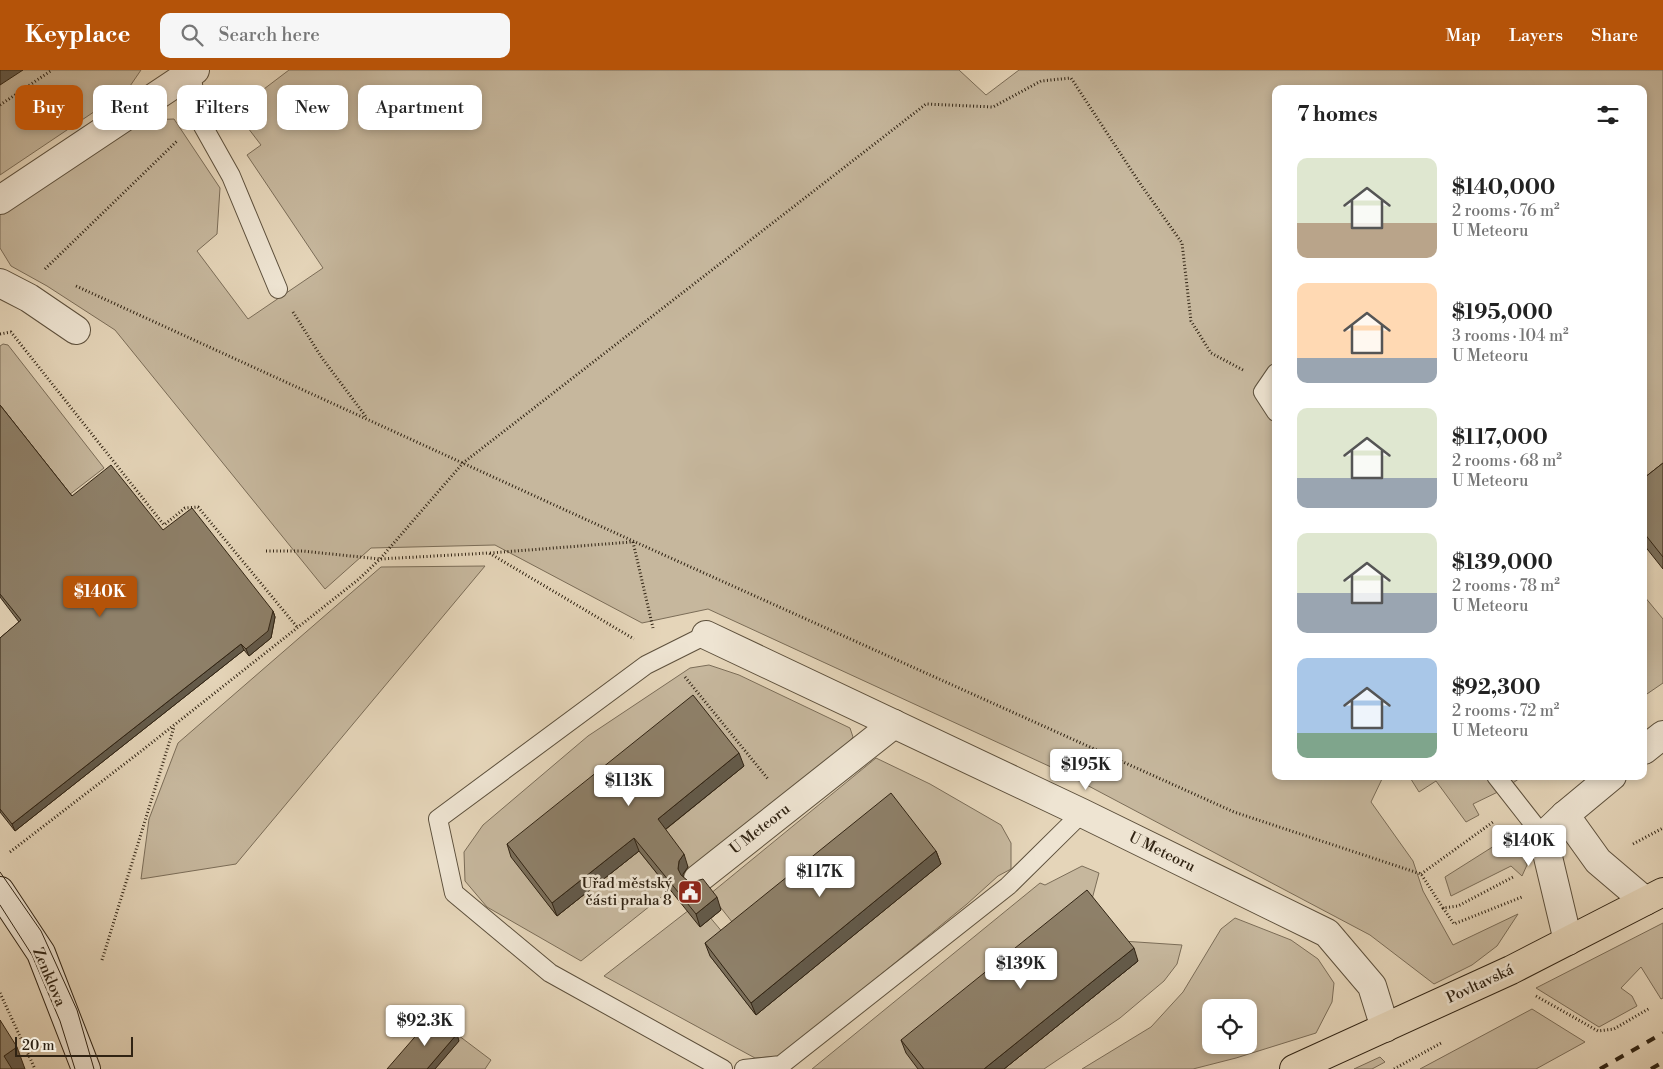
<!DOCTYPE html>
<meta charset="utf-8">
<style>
:root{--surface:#fff;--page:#f6f6f6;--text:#222;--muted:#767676;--accent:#b45309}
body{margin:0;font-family:"Libre Bodoni",serif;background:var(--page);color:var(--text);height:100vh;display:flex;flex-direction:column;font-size:19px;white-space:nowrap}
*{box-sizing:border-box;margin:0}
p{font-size:16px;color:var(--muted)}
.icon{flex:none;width:28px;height:28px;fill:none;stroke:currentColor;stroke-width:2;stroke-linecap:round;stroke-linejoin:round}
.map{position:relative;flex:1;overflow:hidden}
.details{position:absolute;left:1272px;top:15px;width:375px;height:695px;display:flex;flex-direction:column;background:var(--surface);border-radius:10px;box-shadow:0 2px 8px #0003}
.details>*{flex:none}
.top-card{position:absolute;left:15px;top:15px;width:475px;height:45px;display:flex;gap:10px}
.fabs{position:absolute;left:1202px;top:929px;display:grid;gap:10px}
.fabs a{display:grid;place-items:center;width:55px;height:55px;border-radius:10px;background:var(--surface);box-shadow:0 2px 8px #0003;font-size:25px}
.scale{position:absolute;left:15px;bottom:12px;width:118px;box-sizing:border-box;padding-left:5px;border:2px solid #302313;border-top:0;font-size:14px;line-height:18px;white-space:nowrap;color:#302313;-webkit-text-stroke:4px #eee4d2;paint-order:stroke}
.price{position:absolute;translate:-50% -42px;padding:0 11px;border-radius:5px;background:#fff;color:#222;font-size:16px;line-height:32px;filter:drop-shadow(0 1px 2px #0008)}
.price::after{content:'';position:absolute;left:50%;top:30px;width:15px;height:11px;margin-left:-8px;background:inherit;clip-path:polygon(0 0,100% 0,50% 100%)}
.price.on{background:var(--accent);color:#fff}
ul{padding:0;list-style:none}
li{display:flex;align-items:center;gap:15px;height:125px;padding:0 25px}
li span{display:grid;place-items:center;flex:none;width:140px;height:100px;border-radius:10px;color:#555}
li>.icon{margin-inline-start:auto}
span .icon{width:60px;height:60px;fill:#fffc;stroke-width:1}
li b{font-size:21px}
h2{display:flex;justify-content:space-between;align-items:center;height:60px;padding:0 25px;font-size:21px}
.pill{padding:0 18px;border-radius:10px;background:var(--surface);box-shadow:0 2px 8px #0003;font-size:18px;line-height:45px}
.pill.on{background:var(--accent);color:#fff}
header{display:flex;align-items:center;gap:30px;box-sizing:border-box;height:70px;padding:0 25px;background:var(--accent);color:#fff}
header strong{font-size:24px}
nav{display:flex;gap:28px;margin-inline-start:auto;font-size:18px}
.search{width:350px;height:45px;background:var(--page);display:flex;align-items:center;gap:12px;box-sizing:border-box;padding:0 18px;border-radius:10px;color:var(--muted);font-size:19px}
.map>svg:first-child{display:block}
</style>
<header>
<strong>Keyplace</strong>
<div class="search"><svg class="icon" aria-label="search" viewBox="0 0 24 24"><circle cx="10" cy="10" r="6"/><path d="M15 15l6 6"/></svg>Search here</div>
<nav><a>Map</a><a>Layers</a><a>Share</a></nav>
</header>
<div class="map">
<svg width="1663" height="999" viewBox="0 0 1663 999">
<rect width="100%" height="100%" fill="#e5d5b9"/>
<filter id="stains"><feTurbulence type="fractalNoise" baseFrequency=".004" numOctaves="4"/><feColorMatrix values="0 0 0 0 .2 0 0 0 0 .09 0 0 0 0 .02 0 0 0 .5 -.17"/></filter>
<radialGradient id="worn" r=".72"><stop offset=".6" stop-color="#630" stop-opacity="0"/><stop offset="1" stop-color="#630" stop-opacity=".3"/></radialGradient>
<g fill="#c6b79d" stroke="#7b6d58" fill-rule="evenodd">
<path d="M18 0H141L128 19 0 105V11Z"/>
<path d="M289 0H959L986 25 1019 0H1663V422L1644 438V19H1276V706H1386L1382 709 1371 732 1413 791 1423 821 1453 875 1518 844 1497 876 1472 895 1434 914 1370 865 1064 703 708 539 642 553 495 475 371 478 325 519 115 260 47 216 11 196 0 178V143L144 50 174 49 220 118 217 164 197 181 248 249 323 198 247 85 261 75 235 41Z"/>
<path d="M3 274 8 275 104 398 69 425 0 338V276Z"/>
<path d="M485 496 236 794 141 809 149 749 178 673 381 497Z"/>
<path d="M1644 526 1663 549V613L1644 626Z"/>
<path d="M709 595 739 605 850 658 853 667 845 677 680 806 652 770 512 787 557 846 639 781 670 820 581 891 487 837 465 811 464 782 483 755 588 666 690 598Z"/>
<path d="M876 688 930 714 1001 755 1011 773V799L998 806 967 834 781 986 755 988 604 906 698 833 729 870 710 886 756 945 740 862 710 824Z"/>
<path d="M1409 706H1523L1504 719 1473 734 1479 745 1466 752 1436 711 1419 722Z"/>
<path d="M1513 764 1527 795 1522 806 1511 796 1451 826 1445 807Z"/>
<path d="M1082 796 1099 803 1091 833 918 999H812L1040 813 1045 815Z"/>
<path d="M1235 848 1291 870 1318 889 1334 913 1332 932 1316 963 1236 988 1193 999H1082L1151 957 1183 922 1221 859ZM1211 938H1249V975H1211Z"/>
<path d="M1663 853V928L1661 929 1641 897 1621 918 1632 926 1637 936 1599 957 1536 918Z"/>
<path d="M1122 871 1182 875 1177 894 1164 911 1120 948 1044 999H1004L1138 891Z"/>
<path d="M1532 939 1585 972 1536 999H1420Z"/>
<path d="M438 950 491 990 485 999H435L459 971 435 953Z"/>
<path d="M1380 987 1385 992 1372 999H1354Z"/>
</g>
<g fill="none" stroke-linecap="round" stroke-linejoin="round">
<defs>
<g id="lane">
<path d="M192 0 191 3 199 49 231 106 278 219"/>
<path d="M1276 303 1263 322 1276 342"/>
<path d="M706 565 646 595 438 749 454 823 550 903 723 999"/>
<path d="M1496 706 1543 766"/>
<path d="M744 999 781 995 1008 816 1082 743"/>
</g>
<g id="street">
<path d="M0 130 195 0"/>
<path d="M0 213 29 228 76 260"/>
<path d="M706 565 1082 743 1327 863 1372 916 1385 958"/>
<path d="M1644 680 1663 665"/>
<path d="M1565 745 1598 791 1645 831"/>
<path d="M698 809 894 654"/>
<path d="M1568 871 1543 766 1565 745 1612 706"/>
</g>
<path id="secondary" d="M0 821 41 883 86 999"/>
<path id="primary" d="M1294 999 1511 900 1663 822"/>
</defs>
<use href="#lane" stroke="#5d503c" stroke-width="20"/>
<use href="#street" stroke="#5d503c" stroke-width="30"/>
<use href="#secondary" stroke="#302313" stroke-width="30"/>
<use href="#primary" stroke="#302313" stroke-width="30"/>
<g stroke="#302313" stroke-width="3" stroke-dasharray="1 2.5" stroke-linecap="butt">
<path d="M0 35 52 0"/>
<path d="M45 199 177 71"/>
<path d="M76 216 633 471 1234 742 1421 804 1443 838 1458 836 1513 807"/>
<path d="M293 242 322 288 367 348"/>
<path d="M0 264 11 262 164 455 185 438 198 437 297 557"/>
<path d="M633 472 653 558"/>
<path d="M266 481H302L380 489 489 483 634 569"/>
<path d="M490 483 631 472"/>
<path d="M685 607 768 709"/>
<path d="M1633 774 1663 758"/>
<path d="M10 782 140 682 359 509 380 489 463 393 926 34 993 37 1041 11 1071 8 1139 112 1182 173 1191 251 1211 283 1243 300"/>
<path d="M1421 804 1493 752"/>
<path d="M1443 838 1454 854 1522 827"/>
<path d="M102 890 174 657"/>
<path d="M0 923 35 999"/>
<path d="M1536 926 1598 961 1614 959 1650 938"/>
<path d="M1394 999 1443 972"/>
</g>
<use href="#lane" stroke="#eee4d2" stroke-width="18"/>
<use href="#street" stroke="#eee4d2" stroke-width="28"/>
<use href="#secondary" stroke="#eee4d2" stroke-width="28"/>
<use href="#primary" stroke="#e5d5b9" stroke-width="28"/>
<g stroke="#302313" stroke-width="1">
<path d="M0 802 41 861 77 940 94 999"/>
<path d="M0 835 32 885 60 951 75 999"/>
</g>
<g stroke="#302313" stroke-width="4" stroke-dasharray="9 9" stroke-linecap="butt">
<path d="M1600 999 1663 963"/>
<path d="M1651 999 1663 992"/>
</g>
</g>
<g fill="#7a6e5a" stroke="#302313">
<path d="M0 335 72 426 163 460 273 541 275 547 271 568 249 586 244 580 15 761 0 742V568L19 552 0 527Z"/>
<path d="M1663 393V499L1644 475V408Z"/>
<path d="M744 696 665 760 688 797 683 804V807L721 840 700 857 639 781 557 846 511 787 507 774Z"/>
<path d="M936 781 941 794 756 945 710 886 705 873Z"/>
<path d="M1138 891 1004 999H918L906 983 901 970Z"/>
</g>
<g fill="#635a4a" stroke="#302313">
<path d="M0 0H23L0 15Z"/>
<path d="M273 541 275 547 271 568 249 586 246 579Z"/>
<path d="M241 574 244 580 15 761 12 754Z"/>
<path d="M739 683 744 696 662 762 658 749Z"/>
<path d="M634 768 639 781 557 846 552 833Z"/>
<path d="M936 781 941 794 756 945 751 933Z"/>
<path d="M684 784 688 797 683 804V812L678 799 679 791Z"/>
<path d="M717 827 721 840 700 857 696 844Z"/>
<path d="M1134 878 1138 891 1004 999H984Z"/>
<path d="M457 964 459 971 435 999H427Z"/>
<path d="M17 977 25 999H8L4 986Z"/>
</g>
<g fill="#8e8069" stroke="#302313">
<path d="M0 335 72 426 111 395 163 460 192 438 273 541 268 561 246 579 241 574 12 754 0 739V568L21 550 0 524Z"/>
<path d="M1663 393V487L1644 463V408Z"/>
<path d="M693 625 739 683 658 749 684 784 679 791 678 799 681 805 688 811H696L703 809 717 827 696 844 634 768 552 833 507 774Z"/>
<path d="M891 723 936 781 751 933 705 873Z"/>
<path d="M1087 820 1134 878 984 999H924L901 970Z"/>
<path d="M433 946 457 964 427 999H387Z"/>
<path d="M0 950 17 977 4 986 12 999H0Z"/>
</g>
<defs>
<symbol id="civic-square" viewBox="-11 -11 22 22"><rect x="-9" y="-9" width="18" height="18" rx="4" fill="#8f2418" stroke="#eee4d2"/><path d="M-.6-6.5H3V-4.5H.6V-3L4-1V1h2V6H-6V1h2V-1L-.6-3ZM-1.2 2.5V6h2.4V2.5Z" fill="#fff"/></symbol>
</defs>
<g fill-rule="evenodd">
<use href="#civic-square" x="676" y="808" width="28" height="28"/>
</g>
<g text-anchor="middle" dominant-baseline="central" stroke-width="5" stroke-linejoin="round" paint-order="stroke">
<g font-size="15" fill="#302313" stroke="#eee4d2">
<text transform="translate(760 759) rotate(-38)">U Meteoru</text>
<text transform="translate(1162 782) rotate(26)">U Meteoru</text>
<text transform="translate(49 907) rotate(67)">Zenklova</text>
<text transform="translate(1480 914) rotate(-25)">Povltavská</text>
</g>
<g font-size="15" fill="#302313" stroke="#eee4d2" text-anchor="end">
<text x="672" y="813">Uřad městský<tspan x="672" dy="17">části praha 8</tspan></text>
</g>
</g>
<rect width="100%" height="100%" filter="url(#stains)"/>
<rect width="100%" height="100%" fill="url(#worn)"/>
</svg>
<div class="fabs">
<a><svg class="icon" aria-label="locate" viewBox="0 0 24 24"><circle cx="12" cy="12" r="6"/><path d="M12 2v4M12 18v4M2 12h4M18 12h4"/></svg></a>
</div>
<div class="scale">20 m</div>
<b class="price on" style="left:100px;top:548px">$140K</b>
<b class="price" style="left:1086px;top:721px">$195K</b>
<b class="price" style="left:629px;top:737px">$113K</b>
<b class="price" style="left:1529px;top:797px">$140K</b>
<b class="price" style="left:820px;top:828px">$117K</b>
<b class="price" style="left:1021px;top:920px">$139K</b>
<b class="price" style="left:425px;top:977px">$92.3K</b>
<div class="top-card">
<a class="pill on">Buy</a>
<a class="pill">Rent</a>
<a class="pill">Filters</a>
<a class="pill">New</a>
<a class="pill">Apartment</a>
</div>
<section class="details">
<h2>7 homes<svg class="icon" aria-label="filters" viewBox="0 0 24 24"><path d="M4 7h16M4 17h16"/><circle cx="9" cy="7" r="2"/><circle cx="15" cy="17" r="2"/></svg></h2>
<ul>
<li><span style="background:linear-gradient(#dfe7d0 65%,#b9a48a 0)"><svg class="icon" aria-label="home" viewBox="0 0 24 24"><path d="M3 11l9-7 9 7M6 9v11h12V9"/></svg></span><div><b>$140,000</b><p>2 rooms · 76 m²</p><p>U Meteoru</p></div></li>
<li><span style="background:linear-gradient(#ffd9b3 75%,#9aa5b1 0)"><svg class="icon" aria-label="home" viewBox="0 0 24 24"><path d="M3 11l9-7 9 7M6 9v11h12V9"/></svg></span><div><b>$195,000</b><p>3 rooms · 104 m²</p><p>U Meteoru</p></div></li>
<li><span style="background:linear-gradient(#dfe7d0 70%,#9aa5b1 0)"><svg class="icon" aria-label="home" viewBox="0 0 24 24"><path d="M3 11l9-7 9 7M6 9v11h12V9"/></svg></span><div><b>$117,000</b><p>2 rooms · 68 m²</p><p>U Meteoru</p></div></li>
<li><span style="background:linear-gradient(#dfe7d0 60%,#9aa5b1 0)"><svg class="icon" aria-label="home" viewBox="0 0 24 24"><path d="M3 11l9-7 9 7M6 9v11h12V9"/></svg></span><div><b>$139,000</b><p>2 rooms · 78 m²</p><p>U Meteoru</p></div></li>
<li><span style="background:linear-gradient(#a9c7e8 75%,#7fa58c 0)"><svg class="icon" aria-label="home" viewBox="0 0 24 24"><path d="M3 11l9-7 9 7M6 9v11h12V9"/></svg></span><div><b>$92,300</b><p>2 rooms · 72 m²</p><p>U Meteoru</p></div></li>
</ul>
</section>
</div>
